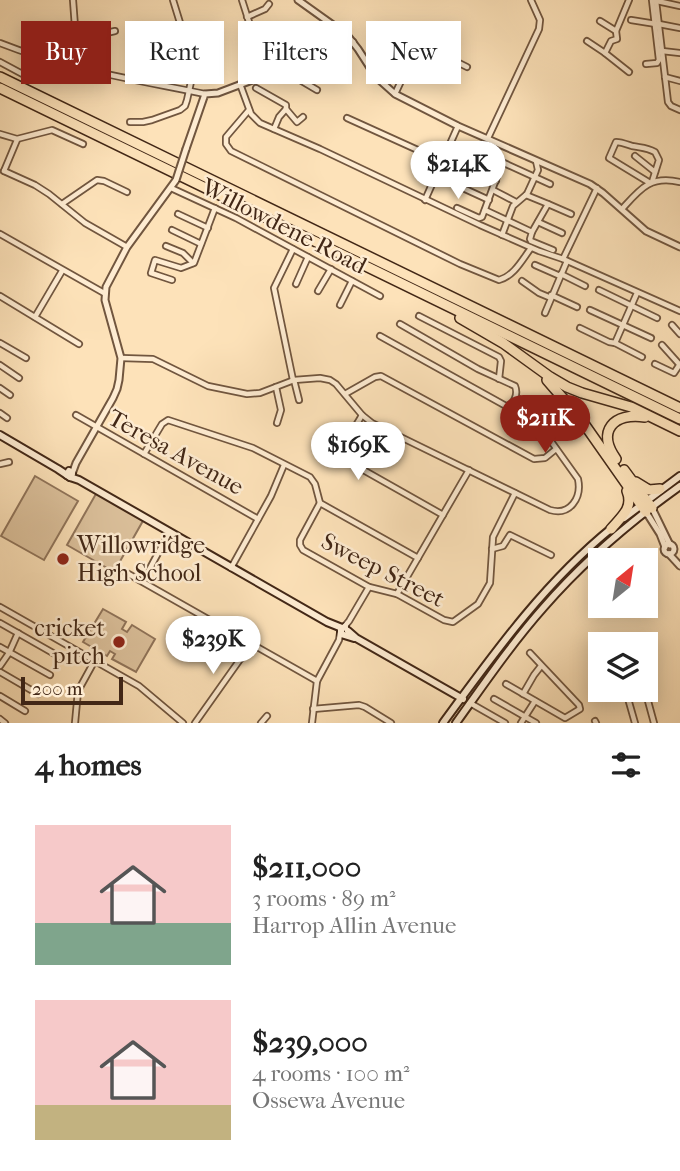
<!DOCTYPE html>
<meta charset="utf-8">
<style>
:root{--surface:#fff;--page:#f2f2f2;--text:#222;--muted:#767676;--accent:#8f2418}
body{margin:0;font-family:"IM FELL French Canon",serif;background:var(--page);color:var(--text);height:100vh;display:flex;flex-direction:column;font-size:26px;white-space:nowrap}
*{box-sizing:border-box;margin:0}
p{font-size:23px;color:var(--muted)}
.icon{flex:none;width:38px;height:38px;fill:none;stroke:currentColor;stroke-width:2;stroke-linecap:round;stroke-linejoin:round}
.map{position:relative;height:723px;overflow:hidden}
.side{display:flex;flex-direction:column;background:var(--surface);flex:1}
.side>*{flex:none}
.banner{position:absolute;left:21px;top:21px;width:639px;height:63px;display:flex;gap:14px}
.needle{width:46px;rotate:30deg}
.fabs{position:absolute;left:588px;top:548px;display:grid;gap:14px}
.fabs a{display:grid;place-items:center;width:70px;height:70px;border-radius:0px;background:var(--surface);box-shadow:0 4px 18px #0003;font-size:35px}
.scale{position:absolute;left:21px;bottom:18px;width:102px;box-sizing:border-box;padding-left:7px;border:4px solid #422716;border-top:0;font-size:19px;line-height:24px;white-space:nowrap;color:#422716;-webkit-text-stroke:5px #feecd2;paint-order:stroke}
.price{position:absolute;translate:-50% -60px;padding:0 16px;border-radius:24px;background:#fff;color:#222;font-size:23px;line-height:46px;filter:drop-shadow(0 2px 4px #0008)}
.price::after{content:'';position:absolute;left:50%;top:42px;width:21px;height:16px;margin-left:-10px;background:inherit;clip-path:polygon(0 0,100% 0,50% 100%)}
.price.selected{background:var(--accent);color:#fff}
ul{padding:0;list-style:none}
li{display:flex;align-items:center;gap:21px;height:175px;padding:0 35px}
li span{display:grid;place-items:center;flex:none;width:196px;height:140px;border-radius:0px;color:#555}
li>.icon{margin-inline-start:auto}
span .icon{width:84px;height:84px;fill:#fffc;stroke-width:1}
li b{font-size:30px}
h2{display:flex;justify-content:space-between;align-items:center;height:84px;padding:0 35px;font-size:30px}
.tag{padding:0 24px;border-radius:0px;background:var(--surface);box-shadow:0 4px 18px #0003;font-size:24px;line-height:63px}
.tag.selected{background:var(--accent);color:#fff}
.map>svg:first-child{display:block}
</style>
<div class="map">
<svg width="680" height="723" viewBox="0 0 680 723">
<rect width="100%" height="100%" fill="#fde2b9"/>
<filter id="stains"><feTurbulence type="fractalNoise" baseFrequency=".00286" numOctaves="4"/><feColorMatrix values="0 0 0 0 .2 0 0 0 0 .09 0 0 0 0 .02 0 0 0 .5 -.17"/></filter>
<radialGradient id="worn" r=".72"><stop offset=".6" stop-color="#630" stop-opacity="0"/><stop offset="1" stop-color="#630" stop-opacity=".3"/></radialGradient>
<g fill="#ddc29d" stroke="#90745a" stroke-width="2">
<path d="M35 476 78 501 44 560 1 536Z"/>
<path d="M97 492 144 519 114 572 67 545Z"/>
<path d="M103 609 126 622 122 629 127 632 132 625 155 639 136 672 112 659 115 654 110 651 107 656 83 642Z"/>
</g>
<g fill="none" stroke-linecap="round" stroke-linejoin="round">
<defs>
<g id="minor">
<path d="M242 0 266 75"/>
<path d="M656 1 668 102 671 106 680 110"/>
<path d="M657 1 680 6"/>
<path d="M247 17 265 9 269 4"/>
<path d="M631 20 656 24"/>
<path d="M600 21 616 31 629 0"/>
<path d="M659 24 680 28"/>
<path d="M76 40 115 31"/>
<path d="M587 41 605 53 611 41 617 39 616 31"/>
<path d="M0 43C65 69 137 80 205 94"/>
<path d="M293 43 305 50 309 59"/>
<path d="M299 46 304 38 307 37 311 31"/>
<path d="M662 51 680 53"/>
<path d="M605 53 629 72"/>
<path d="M0 62 28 77 34 74"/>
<path d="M646 64 657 63 659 60 652 0"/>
<path d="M71 65 76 40 73 0"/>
<path d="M290 66 295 77 317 90"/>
<path d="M665 77 680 81"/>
<path d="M240 84 251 114 260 123 320 149 480 225 539 251 563 259 680 311"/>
<path d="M256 88 286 105V109L297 122 303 117"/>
<path d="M395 94 414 53 420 47 429 48 467 67"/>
<path d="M249 110 226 137V144L231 151 460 264 499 280C514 276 522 260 531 248"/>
<path d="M347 118 442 161"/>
<path d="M130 122H143L152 120 180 110 185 106 187 100 194 68 173 0"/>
<path d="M274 129 279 117 286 109"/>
<path d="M0 134 17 139 52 130 83 144"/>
<path d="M488 138 539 29 540 20 531 0"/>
<path d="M482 153 550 184"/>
<path d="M635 156 655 172"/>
<path d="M473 170 496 181"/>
<path d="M4 171 35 185 49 194 85 223 127 247"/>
<path d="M4 171 17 140"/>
<path d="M650 183 609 158 616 142C621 142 626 144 632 146 642 148 646 147 655 152L659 160 652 182"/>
<path d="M171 188 236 218 380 296"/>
<path d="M465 189 489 200"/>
<path d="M493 190 516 202"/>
<path d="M526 195 548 204"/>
<path d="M425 200 458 126"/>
<path d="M62 204 97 180 104 181 127 192"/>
<path d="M457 208 479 218 482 217 502 163"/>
<path d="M622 209C640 189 650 175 680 182"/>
<path d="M485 210 532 232 530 239 531 241 553 250"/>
<path d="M178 214 208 228"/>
<path d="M538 222 562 233"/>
<path d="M172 230 201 244"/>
<path d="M532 232 548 204 571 214"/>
<path d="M0 234 104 293"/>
<path d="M502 235 513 206 527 194 538 170 536 161"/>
<path d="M166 246 183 253 193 263"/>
<path d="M563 259 597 188"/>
<path d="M535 265 560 276"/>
<path d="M561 274 585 286"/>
<path d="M172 280 151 273 155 260 181 268 194 263 215 208"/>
<path d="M522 281 539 293 551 298"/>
<path d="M296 284 308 257"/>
<path d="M599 290 657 318"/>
<path d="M318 291 331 269"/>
<path d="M637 293 615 343 642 357"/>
<path d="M551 295 577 307"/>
<path d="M0 296 79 344"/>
<path d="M340 305 352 281"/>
<path d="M590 310 651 338"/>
<path d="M545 313 567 261"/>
<path d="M419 316 499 357 501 361 499 379"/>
<path d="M35 317 62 271"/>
<path d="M672 325 680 334"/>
<path d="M580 328 609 342 615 343"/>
<path d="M380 336 506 406C515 405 518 393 515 386L478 369 400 324"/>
<path d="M0 343 26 358"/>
<path d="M662 345 680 365"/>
<path d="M121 358 153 359 208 386 247 394 260 393 294 380 320 378 330 380 336 384 362 415 372 423 550 510C570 516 582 498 578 479L523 402 516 397"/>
<path d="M655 364 674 373 680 364"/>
<path d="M0 365 19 378"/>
<path d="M293 380 274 288 293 249"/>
<path d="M294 380 299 400"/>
<path d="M276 387 281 410 277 423"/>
<path d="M0 388 10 395"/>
<path d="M345 394 375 377 381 376 534 459 545 458 556 449"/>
<path d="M0 413 7 418"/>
<path d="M76 415 258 519"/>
<path d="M362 415C358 423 343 444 344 453 345 457 348 460 351 463L443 515"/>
<path d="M144 454 162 424 168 420 253 448 310 477 315 484 320 503 418 558"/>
<path d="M0 464 9 462"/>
<path d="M320 503 300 540V545L303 550 369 587 397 594 444 620 453 622 478 604 490 583 493 537 515 493"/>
<path d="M492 549 503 546 510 535 551 555"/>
<path d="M231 568 271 496 284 465"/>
<path d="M125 572 317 681"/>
<path d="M143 581 169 533"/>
<path d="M397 594 469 470"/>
<path d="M0 607 139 686 183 723"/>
<path d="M0 623 60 657"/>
<path d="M344 627 349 621 369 587"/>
<path d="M0 647 50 675"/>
<path d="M0 666 9 653 18 633"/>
<path d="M0 672 38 694"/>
<path d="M506 684 565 718 580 709 579 705 530 653"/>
<path d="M645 690 654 723"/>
<path d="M523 694 534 675 541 666"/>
<path d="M0 696 25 711"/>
<path d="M494 699 536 723"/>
<path d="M470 703 505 723"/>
<path d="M313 709 359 705 365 707 391 723"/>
<path d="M0 719 5 723"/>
<path d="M595 721 596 723"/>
<path d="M75 723 78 691 95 660"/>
<path d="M195 723 251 644"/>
<path d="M261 723 267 716"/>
<path d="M312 723 317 681 339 640 340 633"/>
<path d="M521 723 535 701"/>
<path d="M635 723 627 695 628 693 639 690"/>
</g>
<g id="tertiary">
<path d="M298 0 347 35 358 49 376 77 395 94 458 126 590 184 603 193 646 231 680 247"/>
<path d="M186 149 205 94 218 93 353 42"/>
<path d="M72 474 76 463 113 398 117 389 119 380 121 358 105 300 106 287 127 247 176 180"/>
<path d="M652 508 670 545"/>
<path d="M646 512 660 534 665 547"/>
<circle cx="669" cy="549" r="5"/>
<path d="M669 554 680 566"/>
</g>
<g id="secondary">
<path d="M0 435 58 469 67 475"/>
<path d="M69 471 72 474 70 477 67 475Z"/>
<path d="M70 477 79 480 327 622 342 628"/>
<path d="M624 518 680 476"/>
<path d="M345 627 341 629V634L354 638"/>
<path d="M348 631 356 638 463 699"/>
<path d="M443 723C495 652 545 582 613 527"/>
<path d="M456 723C484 684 512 643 544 607 584 561 631 521 680 486"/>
</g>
<g id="motorway">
<path d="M0 77 680 408"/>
<path d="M0 88 680 419"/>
<path d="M460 318 503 343 550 377 567 387 582 393 631 407 680 431"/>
<path d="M547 380 580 418 646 512"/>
<path d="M616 459C596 431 614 412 645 417"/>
<path d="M624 470 652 508"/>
<path d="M636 482 649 490 660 489"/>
<path d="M611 529C621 517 634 508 627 491"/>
</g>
</defs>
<use href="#minor" stroke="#71563f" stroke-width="8"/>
<use href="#tertiary" stroke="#71563f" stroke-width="9"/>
<use href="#secondary" stroke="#422716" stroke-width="10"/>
<use href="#motorway" stroke="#422716" stroke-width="12"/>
<use href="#minor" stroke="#feecd2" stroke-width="4.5"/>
<use href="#tertiary" stroke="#feecd2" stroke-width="5"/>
<use href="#secondary" stroke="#feecd2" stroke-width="6"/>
<use href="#motorway" stroke="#fde2b9" stroke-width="9"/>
<defs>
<path id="tertiary-bridge" d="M176 180 186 149"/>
</defs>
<use href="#tertiary-bridge" stroke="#71563f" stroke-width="9" stroke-linecap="butt"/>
<use href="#tertiary-bridge" stroke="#feecd2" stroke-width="5"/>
</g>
<g fill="#8f2418" stroke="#feecd2" stroke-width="2.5">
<circle cx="63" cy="559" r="7"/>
<circle cx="119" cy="642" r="7"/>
</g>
<g text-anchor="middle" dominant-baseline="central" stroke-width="5" stroke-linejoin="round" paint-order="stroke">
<g font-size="24" fill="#422716" stroke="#feecd2">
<text transform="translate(284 226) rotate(27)">Willowdene Road</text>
<text transform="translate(176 452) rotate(29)">Teresa Avenue</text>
<text transform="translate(383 570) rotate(27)">Sweep Street</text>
</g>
<g font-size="24" fill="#422716" stroke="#feecd2" text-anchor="start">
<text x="77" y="545">Willowridge<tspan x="77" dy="28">High School</tspan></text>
<text x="105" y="628" text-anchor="end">cricket<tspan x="105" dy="28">pitch</tspan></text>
</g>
</g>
<rect width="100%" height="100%" filter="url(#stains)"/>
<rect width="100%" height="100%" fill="url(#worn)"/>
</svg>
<div class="fabs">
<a><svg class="needle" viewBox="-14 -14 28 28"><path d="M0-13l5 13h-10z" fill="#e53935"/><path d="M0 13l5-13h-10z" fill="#767676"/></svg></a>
<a><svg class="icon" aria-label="layers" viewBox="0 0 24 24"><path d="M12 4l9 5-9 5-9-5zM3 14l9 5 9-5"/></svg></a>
</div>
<div class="scale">200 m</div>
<b class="price" style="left:458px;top:201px">$214K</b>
<b class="price selected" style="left:545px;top:455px">$211K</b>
<b class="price" style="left:358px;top:482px">$169K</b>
<b class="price" style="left:213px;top:676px">$239K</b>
<div class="banner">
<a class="tag selected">Buy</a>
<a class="tag">Rent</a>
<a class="tag">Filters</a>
<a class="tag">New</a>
</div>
</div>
<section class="side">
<h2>4 homes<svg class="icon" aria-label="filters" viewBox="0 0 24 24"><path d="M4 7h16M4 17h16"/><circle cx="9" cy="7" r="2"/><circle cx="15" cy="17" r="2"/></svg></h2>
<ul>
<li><span style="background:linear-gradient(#f6c9c9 70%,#7fa58c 0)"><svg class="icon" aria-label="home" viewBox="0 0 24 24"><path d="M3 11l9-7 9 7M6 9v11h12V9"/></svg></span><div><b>$211,000</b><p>3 rooms · 89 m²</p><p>Harrop Allin Avenue</p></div></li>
<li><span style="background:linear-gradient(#f6c9c9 75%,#c2b280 0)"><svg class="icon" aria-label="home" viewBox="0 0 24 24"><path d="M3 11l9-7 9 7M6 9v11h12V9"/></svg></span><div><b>$239,000</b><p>4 rooms · 100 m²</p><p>Ossewa Avenue</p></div></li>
</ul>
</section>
